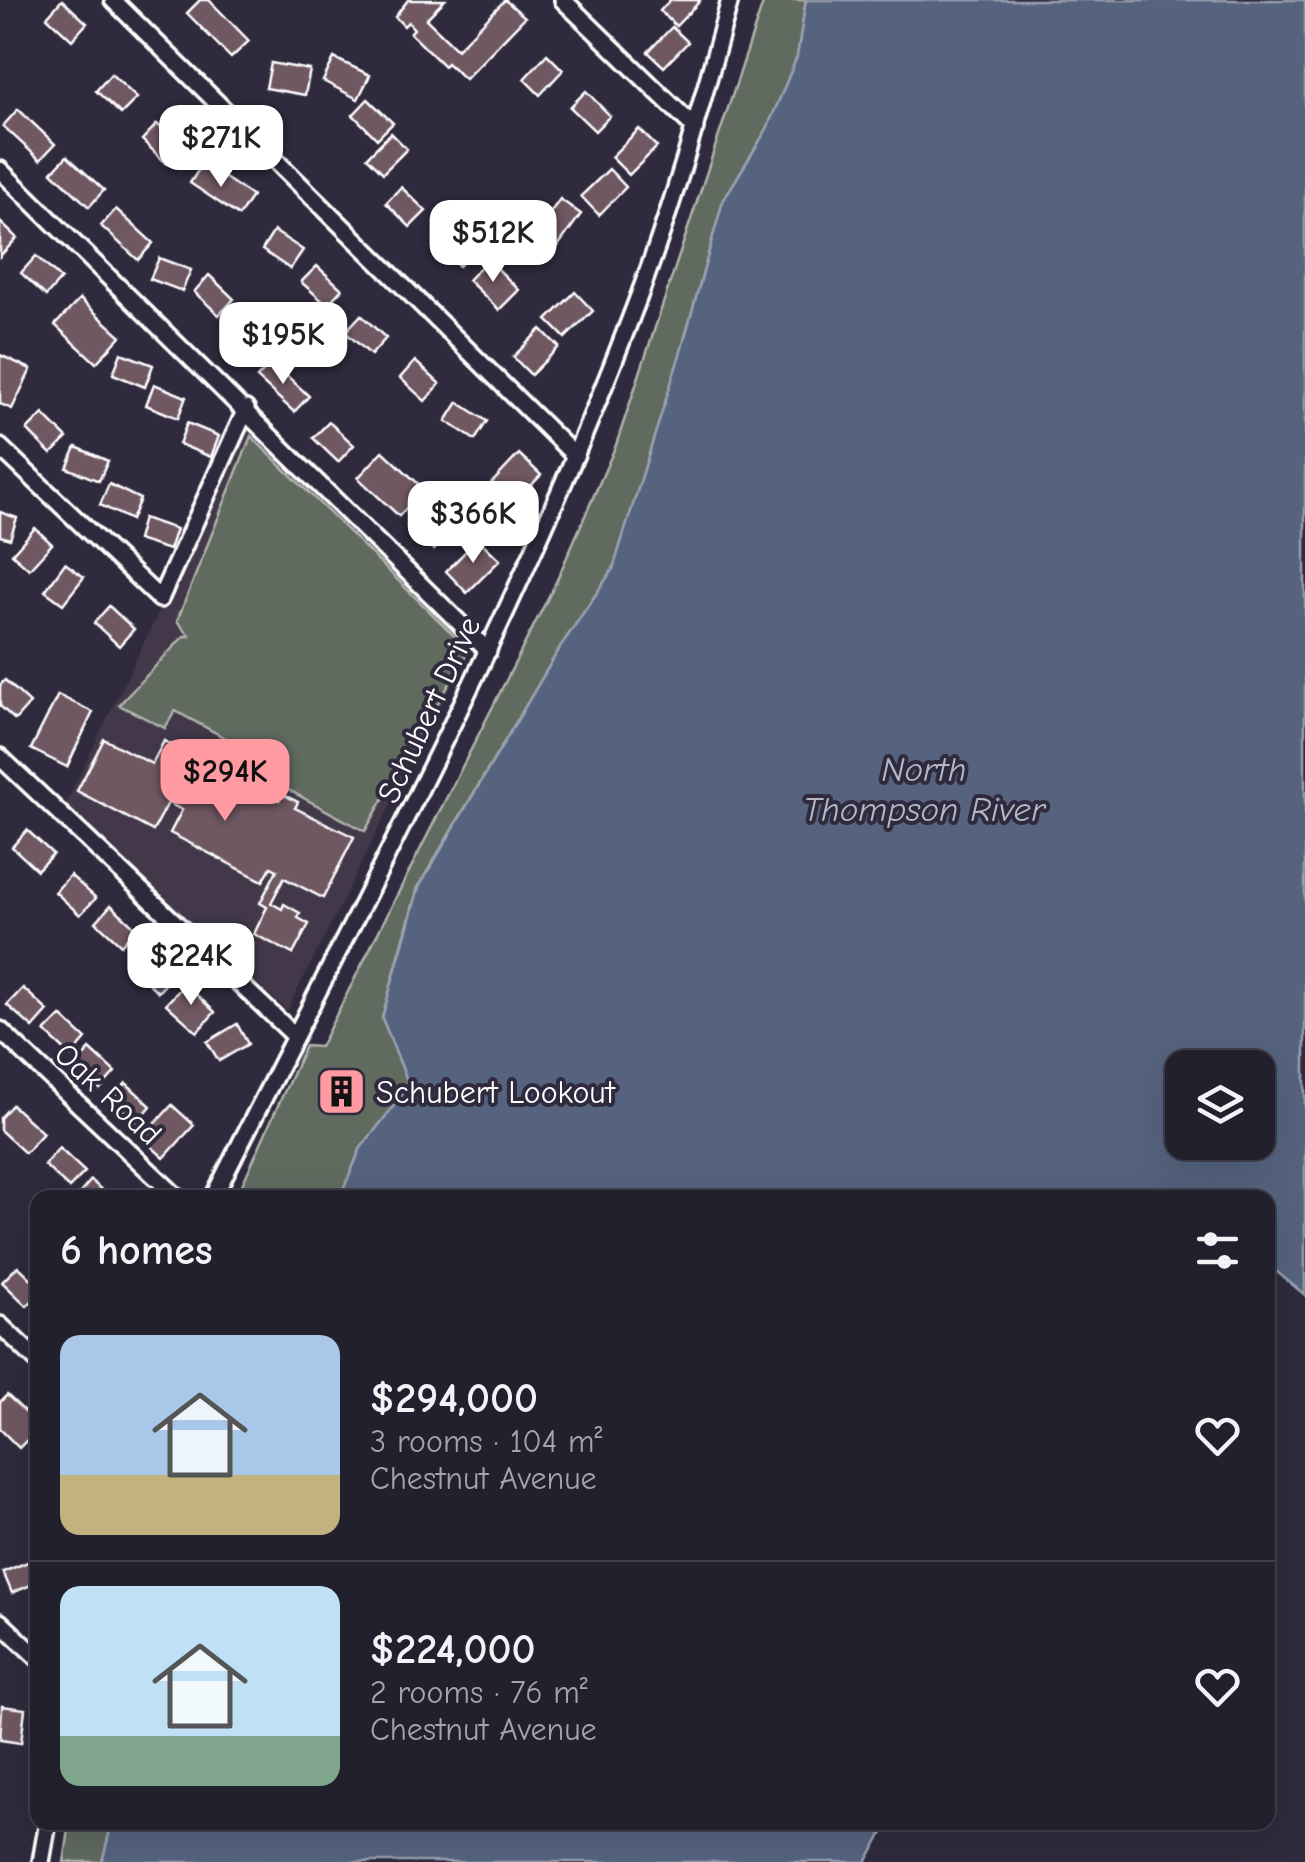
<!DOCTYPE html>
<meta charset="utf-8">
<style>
:root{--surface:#23202e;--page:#2f2d3a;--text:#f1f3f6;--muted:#a3a3aa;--line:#403e4a;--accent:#ff9aa2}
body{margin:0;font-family:"Comic Neue",sans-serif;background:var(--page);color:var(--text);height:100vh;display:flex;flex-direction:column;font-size:38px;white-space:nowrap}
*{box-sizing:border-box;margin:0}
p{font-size:32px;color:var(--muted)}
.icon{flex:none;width:55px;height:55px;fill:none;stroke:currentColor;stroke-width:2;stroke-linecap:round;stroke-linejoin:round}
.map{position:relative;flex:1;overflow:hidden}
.sheet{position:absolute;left:30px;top:1190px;width:1245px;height:640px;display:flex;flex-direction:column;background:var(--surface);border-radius:20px;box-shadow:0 10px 40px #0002,0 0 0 2px var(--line)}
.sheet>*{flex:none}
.controls{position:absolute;left:1165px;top:1050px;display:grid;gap:20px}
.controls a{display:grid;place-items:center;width:110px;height:110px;border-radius:20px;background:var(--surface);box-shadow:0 10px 40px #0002,0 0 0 2px var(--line);font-size:50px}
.price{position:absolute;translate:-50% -85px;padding:0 22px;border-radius:20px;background:#fff;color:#222;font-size:32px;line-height:65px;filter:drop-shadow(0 2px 5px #0008)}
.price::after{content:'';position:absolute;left:50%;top:60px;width:30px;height:22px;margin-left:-15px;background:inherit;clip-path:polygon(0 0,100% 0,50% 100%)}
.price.on{background:var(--accent);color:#111}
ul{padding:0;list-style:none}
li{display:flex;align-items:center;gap:30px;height:250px;padding:0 30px}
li+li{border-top:2px solid var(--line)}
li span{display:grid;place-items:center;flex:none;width:280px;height:200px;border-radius:20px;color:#555}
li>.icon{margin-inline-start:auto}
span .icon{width:120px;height:120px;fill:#fffc;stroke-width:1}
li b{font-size:42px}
h2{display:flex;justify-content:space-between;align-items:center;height:120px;padding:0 30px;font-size:42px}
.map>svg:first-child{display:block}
</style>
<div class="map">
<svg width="1305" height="1862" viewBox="0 0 1305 1862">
<rect width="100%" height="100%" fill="#2f2a3d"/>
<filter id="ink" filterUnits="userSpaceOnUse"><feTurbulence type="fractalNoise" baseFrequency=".01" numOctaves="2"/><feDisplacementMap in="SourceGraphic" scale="20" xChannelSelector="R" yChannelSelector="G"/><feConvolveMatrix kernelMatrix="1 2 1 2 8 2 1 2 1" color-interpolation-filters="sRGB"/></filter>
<g filter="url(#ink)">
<path fill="#423848" d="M249 426 469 650 287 1011 64 807Z"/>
<g fill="#616a5e" stroke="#b0b4ae" stroke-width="2.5">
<path d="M764 0H806L797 57 767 129 723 201 682 348 613 569 561 646 418 887 382 1018 407 1080 401 1097 361 1148 340 1197 236 1198 305 1046 320 1047 556 582 616 445Z"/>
<path d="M251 436 469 650 365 831 235 761 242 747 175 711 165 728 119 705 184 636H190L177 621Z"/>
<path d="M70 1823H112L102 1862H64Z"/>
</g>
<g fill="#55637e" stroke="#99a1b2" stroke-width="2.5" fill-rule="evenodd">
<path d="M806 0H1305V1295L1276 1271 1268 1268V1198L340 1197 361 1148 401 1097 407 1080 382 1018 419 887 561 646 613 569 682 348 723 201 767 129 797 57ZM1182 1068H1258V1142H1182Z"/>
<path d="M112 1823V1822L889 1823 866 1862H102Z"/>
</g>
<g fill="#705863" stroke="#fff" stroke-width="2.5">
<path d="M62 0 87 23 72 40 47 17Z"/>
<path d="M200 0H209L249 41 231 58 187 13Z"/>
<path d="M408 0H445L426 19 457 49 505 0 525 17 465 79 447 63 444 66 410 33 414 29 408 22 404 26 395 17Z"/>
<path d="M670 0H699L700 1 676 26 660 11Z"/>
<path d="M672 27 688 42 664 67 648 52Z"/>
<path d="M547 54 563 70 540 95 524 79Z"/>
<path d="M334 58 370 75 358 99 323 81Z"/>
<path d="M271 63 310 70 305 95 266 88Z"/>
<path d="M111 74 137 98 121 114 96 91Z"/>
<path d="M586 91 610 116 595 131 570 107Z"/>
<path d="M368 99 393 123 377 139 353 115Z"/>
<path d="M18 109 55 144 40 160 3 126Z"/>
<path d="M157 124 183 147 167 164 142 140Z"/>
<path d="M639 129 657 147 629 175 611 157Z"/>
<path d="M391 133 407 149 383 173 367 157Z"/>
<path d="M67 156 104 190 89 207 52 172Z"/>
<path d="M203 163 252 196 239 216 190 183Z"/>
<path d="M609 169 626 187 599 215 581 196Z"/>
<path d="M401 187 426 211 410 227 386 203Z"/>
<path d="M560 199 581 214 558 246 537 231Z"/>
<path d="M116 209 153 243 138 260 101 226Z"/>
<path d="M0 222 17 238 0 256Z"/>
<path d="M451 226 475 251 459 266 435 242Z"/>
<path d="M274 231 303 250 290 269 262 250Z"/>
<path d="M36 256 61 279 46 296 21 273Z"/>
<path d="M159 258 191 270 182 291 150 279Z"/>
<path d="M488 259 519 290 499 310 468 280Z"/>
<path d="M317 266 342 289 327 305 301 282Z"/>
<path d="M209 275 234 299 219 315 194 292Z"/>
<path d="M575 292 593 311 565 338 547 320Z"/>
<path d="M80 299 121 336 96 363 55 325Z"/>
<path d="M361 315 386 338 371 355 345 332Z"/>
<path d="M237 322 258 331 245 362 224 354Z"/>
<path d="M541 329 559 347 531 375 513 357Z"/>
<path d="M121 353 153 365 145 387 113 374Z"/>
<path d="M0 355 31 369 12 409 0 404Z"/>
<path d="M415 361 440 384 425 401 400 378Z"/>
<path d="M272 362 309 396 294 412 257 378Z"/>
<path d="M154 384 186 397 178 418 146 405Z"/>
<path d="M458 402 487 421 475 440 446 421Z"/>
<path d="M43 414 67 438 51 454 27 430Z"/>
<path d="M329 422 354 445 338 462 313 438Z"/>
<path d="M187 423 219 436 211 457 179 444Z"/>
<path d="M76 447 108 461 99 481 67 468Z"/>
<path d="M383 451 424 489 399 516 358 478Z"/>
<path d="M519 454 541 475 510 508 488 487Z"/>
<path d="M109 484 140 499 131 520 100 505Z"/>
<path d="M424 510 449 533 434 550 408 527Z"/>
<path d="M0 512 17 518 10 539 0 536Z"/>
<path d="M143 518 176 529 169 550 137 540Z"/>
<path d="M35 528 52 544 29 569 12 554Z"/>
<path d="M478 539 500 560 467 593 446 571Z"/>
<path d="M65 563 84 577 63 604 45 591Z"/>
<path d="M109 606 134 629 119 646 94 623Z"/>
<path d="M5 680 30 703 15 720 0 706V685Z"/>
<path d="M58 695 93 712 67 767 31 749Z"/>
<path d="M104 739 152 764 164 741 201 760 204 754 219 762 216 768 240 780 243 775 259 783 256 788 279 800 282 794 298 802 295 808 354 837 323 898 284 878 271 903 282 909 284 904 300 913 298 918 309 924 293 954 254 934 267 907 260 903 277 870 271 867 263 881 170 833 182 810 168 803 153 831 77 791Z"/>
<path d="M27 830 53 854 37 870 12 847Z"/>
<path d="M70 875 96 898 80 915 55 892Z"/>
<path d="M111 905 136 928 121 945 96 922Z"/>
<path d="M148 952 174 975 158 992 133 969Z"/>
<path d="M185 984 215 1012 197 1032 166 1004Z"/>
<path d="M23 988 48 1011 33 1028 7 1005Z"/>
<path d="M61 1016 86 1039 71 1056 45 1032Z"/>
<path d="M237 1024 248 1044 219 1061 207 1042Z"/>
<path d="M90 1049 115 1072 100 1089 75 1066Z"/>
<path d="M344 1079 351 1087 343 1096 352 1104 343 1111 334 1102V1088Z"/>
<path d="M126 1083 151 1106 136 1123 111 1100Z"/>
<path d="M12 1105 43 1133 25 1153 0 1130V1118Z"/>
<path d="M172 1105 194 1125 164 1158 142 1138Z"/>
<path d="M59 1148 85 1172 69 1188 44 1165Z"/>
<path d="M91 1180 110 1198H76Z"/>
<path d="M18 1266 38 1285V1295L27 1306 2 1282Z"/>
<path d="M7 1395 38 1424V1429L19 1448 0 1429V1402Z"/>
<path d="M35 1559 38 1582 12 1593 3 1572Z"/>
<path d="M2 1706 25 1709 21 1743 0 1740Z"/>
</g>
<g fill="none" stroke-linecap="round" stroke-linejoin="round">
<defs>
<g id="street">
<path d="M113 0 575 456"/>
<path d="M563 0 695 128"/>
<path d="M0 170 488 651"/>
<path d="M0 447 160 599 246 409"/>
<path d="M0 757 294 1035"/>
<path d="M0 1030 178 1198"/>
<path d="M213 1198C359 907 515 622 631 317 671 214 701 107 730 0"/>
<path d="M0 1325 38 1361"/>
<path d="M0 1622 38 1658"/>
<path d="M41 1862 48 1822"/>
</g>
</defs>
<use href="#street" stroke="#fff" stroke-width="22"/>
<use href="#street" stroke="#2f2a3d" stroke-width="15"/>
</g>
</g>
<defs>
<symbol id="building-square" viewBox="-11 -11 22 22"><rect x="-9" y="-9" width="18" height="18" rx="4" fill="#ff9aa2" stroke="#2f2a3d"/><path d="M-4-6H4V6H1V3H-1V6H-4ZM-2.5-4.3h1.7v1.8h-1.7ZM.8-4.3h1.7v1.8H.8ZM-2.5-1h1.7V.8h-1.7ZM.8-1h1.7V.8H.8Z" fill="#111"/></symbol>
</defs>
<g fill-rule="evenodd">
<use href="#building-square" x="314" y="1064" width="55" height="55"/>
</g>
<g text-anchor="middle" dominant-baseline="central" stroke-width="8" stroke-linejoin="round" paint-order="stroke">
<g font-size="32" fill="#fff" stroke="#2f2a3d">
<text transform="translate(429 710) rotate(-65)">Schubert Drive</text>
<text transform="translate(108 1094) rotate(43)">Oak Road</text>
</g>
<g font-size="32" fill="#fff" stroke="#2f2a3d" text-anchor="start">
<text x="376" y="1092">Schubert Lookout</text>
</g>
<g font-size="35" font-style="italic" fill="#b2b9c5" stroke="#2f2a3d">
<text x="924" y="769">North<tspan x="924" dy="40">Thompson River</tspan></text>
</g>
</g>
</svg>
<div class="controls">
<a><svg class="icon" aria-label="layers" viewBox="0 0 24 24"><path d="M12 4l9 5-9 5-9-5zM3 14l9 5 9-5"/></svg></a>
</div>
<b class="price" style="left:221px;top:190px">$271K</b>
<b class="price" style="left:493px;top:285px">$512K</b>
<b class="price" style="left:283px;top:387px">$195K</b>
<b class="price" style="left:473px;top:566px">$366K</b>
<b class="price on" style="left:225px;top:824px">$294K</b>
<b class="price" style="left:191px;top:1008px">$224K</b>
<section class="sheet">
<h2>6 homes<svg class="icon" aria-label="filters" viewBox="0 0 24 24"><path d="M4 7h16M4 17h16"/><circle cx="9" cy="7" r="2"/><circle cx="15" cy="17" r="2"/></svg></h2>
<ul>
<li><span style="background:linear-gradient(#a9c7e8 70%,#c2b280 0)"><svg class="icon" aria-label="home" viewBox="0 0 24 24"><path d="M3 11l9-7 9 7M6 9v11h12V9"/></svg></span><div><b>$294,000</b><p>3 rooms · 104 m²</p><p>Chestnut Avenue</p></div><svg class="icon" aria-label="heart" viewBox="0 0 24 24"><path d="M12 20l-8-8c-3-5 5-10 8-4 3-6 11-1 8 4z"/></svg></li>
<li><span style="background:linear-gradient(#bfe0f5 75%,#7fa58c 0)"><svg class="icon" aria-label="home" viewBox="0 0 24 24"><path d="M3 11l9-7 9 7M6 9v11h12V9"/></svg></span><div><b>$224,000</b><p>2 rooms · 76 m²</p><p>Chestnut Avenue</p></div><svg class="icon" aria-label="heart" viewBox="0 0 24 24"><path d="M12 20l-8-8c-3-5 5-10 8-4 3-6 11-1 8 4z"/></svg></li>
</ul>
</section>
</div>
